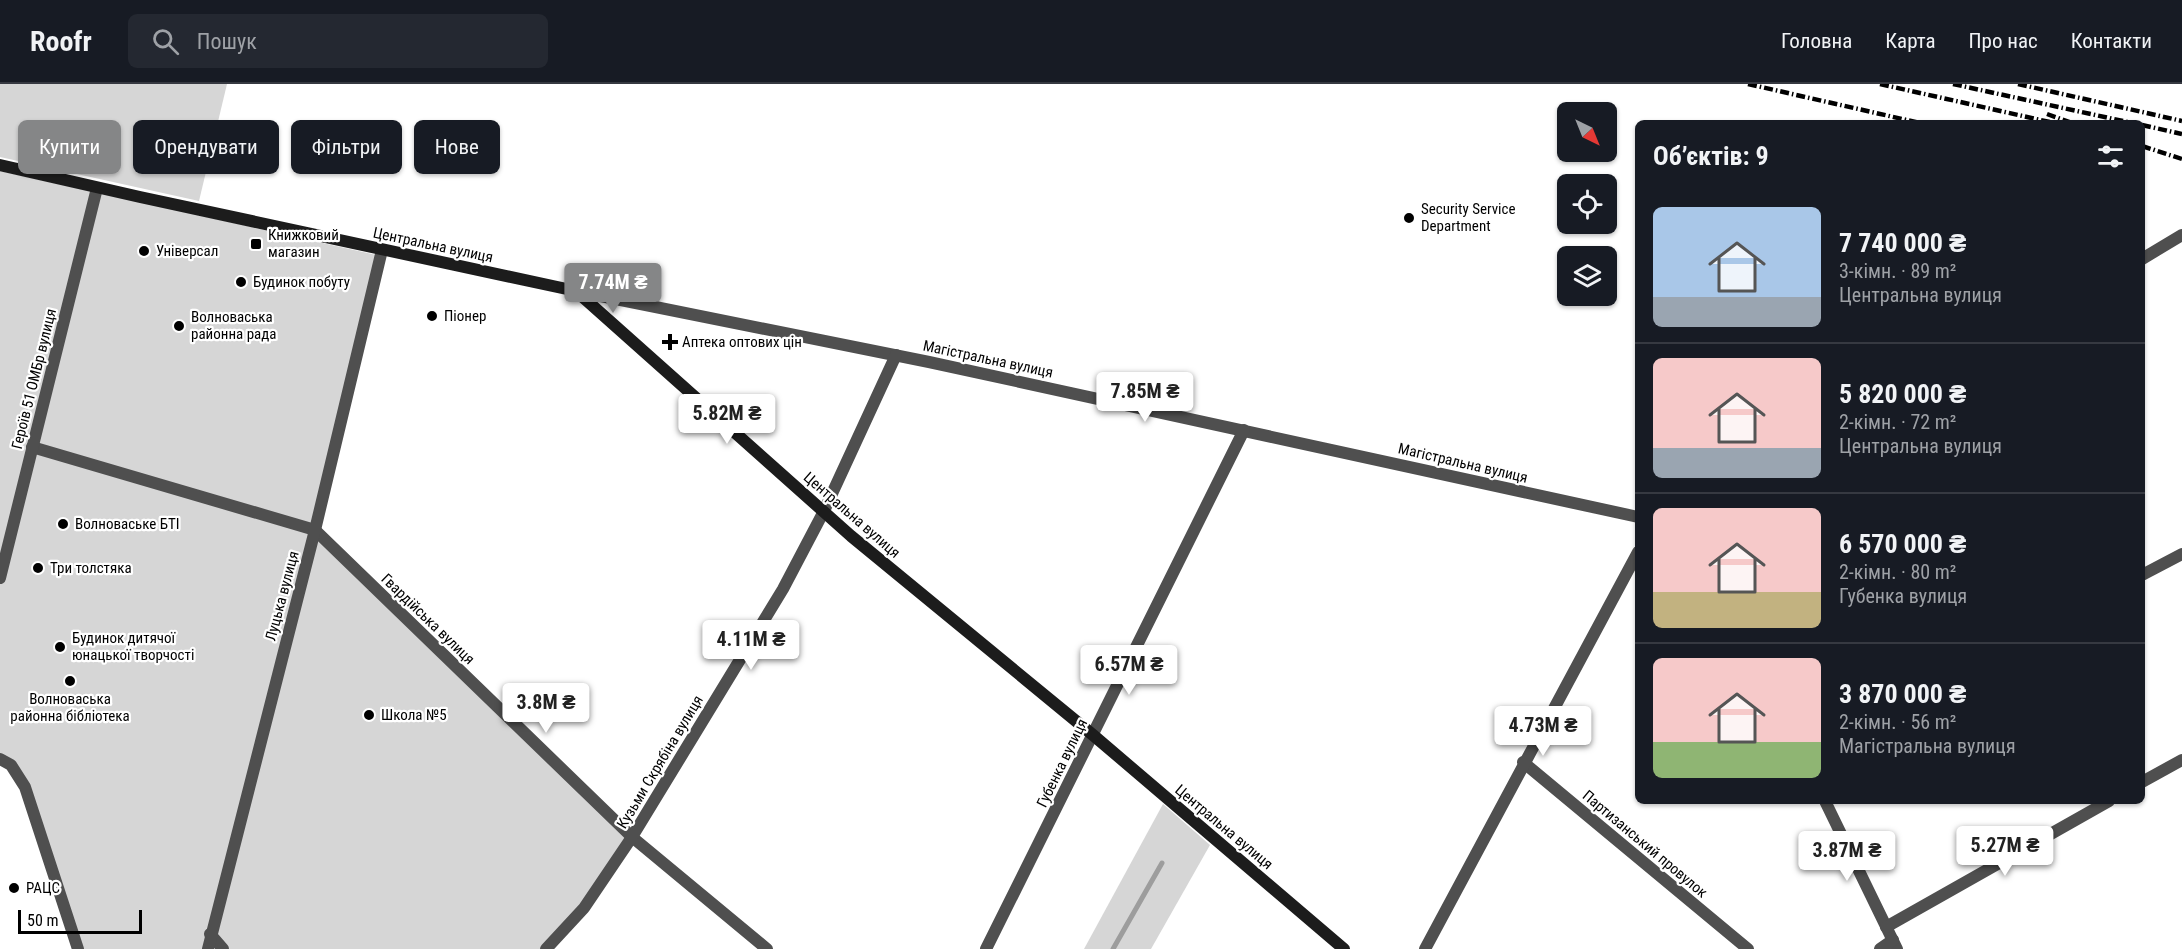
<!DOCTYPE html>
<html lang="uk">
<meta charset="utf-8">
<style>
:root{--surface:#171b24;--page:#242831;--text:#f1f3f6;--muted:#9ea1a6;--line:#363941;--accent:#858687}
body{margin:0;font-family:"Roboto Condensed",sans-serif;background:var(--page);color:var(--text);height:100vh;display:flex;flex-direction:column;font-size:22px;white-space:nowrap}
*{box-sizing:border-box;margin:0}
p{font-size:20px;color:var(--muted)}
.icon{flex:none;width:33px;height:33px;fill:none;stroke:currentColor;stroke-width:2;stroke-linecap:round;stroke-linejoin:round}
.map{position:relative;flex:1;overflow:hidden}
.sheet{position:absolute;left:1635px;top:36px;width:510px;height:684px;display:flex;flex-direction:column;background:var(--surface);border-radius:9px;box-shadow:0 2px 4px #0004}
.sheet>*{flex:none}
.guide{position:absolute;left:18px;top:36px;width:570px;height:54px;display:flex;gap:12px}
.needle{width:39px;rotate:137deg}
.tools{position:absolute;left:1557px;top:18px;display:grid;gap:12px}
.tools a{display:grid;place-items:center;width:60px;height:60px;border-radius:9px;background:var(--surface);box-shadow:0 2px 4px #0004;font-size:30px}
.scale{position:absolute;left:18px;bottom:15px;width:124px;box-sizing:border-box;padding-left:6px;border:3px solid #000;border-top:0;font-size:16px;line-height:21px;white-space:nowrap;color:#000;-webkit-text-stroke:4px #fff;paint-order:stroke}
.price{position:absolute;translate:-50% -51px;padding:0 14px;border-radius:6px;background:#fff;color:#222;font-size:20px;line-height:39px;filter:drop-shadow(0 2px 3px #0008)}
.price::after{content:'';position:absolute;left:50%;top:36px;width:18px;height:14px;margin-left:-9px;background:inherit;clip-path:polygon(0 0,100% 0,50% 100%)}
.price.selected{background:var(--accent);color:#fff}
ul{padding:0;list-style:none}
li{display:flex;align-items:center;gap:18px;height:150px;padding:0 18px}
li+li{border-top:2px solid var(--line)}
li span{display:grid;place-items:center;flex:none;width:168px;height:120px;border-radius:9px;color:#555}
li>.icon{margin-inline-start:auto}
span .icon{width:72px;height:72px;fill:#fffc;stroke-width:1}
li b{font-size:26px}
h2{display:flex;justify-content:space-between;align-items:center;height:72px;padding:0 18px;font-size:26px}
.chip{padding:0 21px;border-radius:9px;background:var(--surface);box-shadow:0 2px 4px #0004;font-size:21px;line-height:54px}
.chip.selected{background:var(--accent);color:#fff}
header{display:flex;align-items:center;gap:36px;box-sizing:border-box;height:84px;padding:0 30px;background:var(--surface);border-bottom:2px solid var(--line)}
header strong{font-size:28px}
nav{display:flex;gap:33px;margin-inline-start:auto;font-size:21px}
.search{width:420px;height:54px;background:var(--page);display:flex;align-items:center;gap:15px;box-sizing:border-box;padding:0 21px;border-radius:9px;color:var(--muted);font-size:22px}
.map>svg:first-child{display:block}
</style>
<header>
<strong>Roofr</strong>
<div class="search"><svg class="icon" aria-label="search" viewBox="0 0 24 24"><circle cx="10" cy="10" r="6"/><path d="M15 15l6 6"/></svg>Пошук</div>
<nav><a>Головна</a><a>Карта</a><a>Про нас</a><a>Контакти</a></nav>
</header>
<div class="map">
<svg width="2182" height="865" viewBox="0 0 2182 865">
<rect width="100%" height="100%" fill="#fff"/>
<g fill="#d6d6d6">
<path d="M0 0H227L199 117 0 73Z"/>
<path d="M0 87 381 172 315 446 632 753 546 865H223L210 851 208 865H78L25 703 0 675Z"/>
<path d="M1163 720 1210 761 1151 865H1084Z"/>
</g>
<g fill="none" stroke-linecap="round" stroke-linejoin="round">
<path stroke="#9d9d9d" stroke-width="5" d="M1113 865 1162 779"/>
<g stroke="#4f4f4f" stroke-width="12">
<path d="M2142 175 2182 151"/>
<path d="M576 207 929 278 1638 433"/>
<path d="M32 363 315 446 632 753 767 865"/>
<path d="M2142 491 2182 470"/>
<path d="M0 494 97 104"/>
<path d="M0 675 11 681 25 703 78 865"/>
<path d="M1523 678 1748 865"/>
<path d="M2142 698 2182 676"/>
<path d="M1825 717 1897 865"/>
<path d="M1886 843 2109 717"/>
<path d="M210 850 223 865"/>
<path d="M208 865 315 446 382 166"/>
<path d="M546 865 584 824 632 753 783 505 824 427 896 271"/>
<path d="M986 865 1244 346"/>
<path d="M1425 865 1638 468"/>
<path d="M1880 865 1893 856"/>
</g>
<path stroke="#1c1c1c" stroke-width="12" d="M0 81 140 113 576 207 851 452 1093 651 1344 865"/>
<g stroke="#000" stroke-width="4.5" stroke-dasharray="9 3 1.5 3" stroke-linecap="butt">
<path d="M1748 0 1920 39"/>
<path d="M1880 0 2054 39"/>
<path d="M1953 0 2132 39"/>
<path d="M2018 0 2182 37"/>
<path d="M2047 30 2072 39"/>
<path d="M2142 41 2182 50"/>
<path d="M2142 62 2182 75"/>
</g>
</g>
<g fill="#000" stroke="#fff" stroke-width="2">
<circle cx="1409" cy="134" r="6"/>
<rect x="250" y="154" width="12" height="12" rx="3"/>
<circle cx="144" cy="167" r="6"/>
<circle cx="241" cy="198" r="6"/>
<circle cx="432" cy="232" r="6"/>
<circle cx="179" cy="242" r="6"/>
<path d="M667 249h6v6h6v6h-6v6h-6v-6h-6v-6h6z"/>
<circle cx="63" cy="440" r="6"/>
<circle cx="38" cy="484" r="6"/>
<circle cx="60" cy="563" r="6"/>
<circle cx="70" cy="597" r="6"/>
<circle cx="369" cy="631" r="6"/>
<circle cx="14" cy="804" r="6"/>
</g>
<g text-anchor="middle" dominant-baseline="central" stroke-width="4.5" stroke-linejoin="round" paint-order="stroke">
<g font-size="15" fill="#000" stroke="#fff" text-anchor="start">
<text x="1421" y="125">Security Service<tspan x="1421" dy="17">Department</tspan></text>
<text x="268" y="151">Книжковий<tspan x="268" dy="17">магазин</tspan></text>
<text x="156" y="167">Універсал</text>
<text x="253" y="198">Будинок побуту</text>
<text x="444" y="232">Піонер</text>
<text x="191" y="233">Волноваська<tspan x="191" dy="17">районна рада</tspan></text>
<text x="682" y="258">Аптека оптових цін</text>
<text x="75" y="440">Волноваське БТІ</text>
<text x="50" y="484">Три толстяка</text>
<text x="72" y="554">Будинок дитячої<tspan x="72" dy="17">юнацької творчості</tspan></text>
<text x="70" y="615" text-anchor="middle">Волноваська<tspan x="70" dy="17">районна бібліотека</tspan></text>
<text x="381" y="631">Школа №5</text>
<text x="26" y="804">РАЦС</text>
</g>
<g font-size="15" fill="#000" stroke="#fff">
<text transform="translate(433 161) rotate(12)">Центральна вулиця</text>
<text transform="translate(988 275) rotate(12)">Магістральна вулиця</text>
<text transform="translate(34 295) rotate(-76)">Героїв 51 ОМБр вулиця</text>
<text transform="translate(1463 379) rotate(13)">Магістральна вулиця</text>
<text transform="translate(852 431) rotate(41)">Центральна вулиця</text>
<text transform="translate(282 512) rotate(-75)">Луцька вулиця</text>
<text transform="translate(428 535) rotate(44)">Гвардійська вулиця</text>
<text transform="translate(660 678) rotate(-59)">Кузьми Скрябіна вулиця</text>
<text transform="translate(1062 679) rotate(-64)">Губенка вулиця</text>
<text transform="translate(1224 743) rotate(40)">Центральна вулиця</text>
<text transform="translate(1645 760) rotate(40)">Партизанський провулок</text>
</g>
</g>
</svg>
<div class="tools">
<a><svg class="needle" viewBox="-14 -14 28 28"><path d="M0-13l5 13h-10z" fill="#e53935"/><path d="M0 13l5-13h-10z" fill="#9ea1a6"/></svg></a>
<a><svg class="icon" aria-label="locate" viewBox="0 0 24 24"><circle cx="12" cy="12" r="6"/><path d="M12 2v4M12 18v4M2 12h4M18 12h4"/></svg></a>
<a><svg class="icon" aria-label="layers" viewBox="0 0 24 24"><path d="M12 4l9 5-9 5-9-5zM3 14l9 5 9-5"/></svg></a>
</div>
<div class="scale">50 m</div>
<b class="price selected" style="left:613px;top:230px">7.74M ₴</b>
<b class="price" style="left:1145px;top:339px">7.85M ₴</b>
<b class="price" style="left:727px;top:361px">5.82M ₴</b>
<b class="price" style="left:751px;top:587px">4.11M ₴</b>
<b class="price" style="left:1129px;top:612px">6.57M ₴</b>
<b class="price" style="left:546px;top:650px">3.8M ₴</b>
<b class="price" style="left:1543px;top:673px">4.73M ₴</b>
<b class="price" style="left:2005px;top:793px">5.27M ₴</b>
<b class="price" style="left:1847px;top:798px">3.87M ₴</b>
<div class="guide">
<a class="chip selected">Купити</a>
<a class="chip">Орендувати</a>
<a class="chip">Фільтри</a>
<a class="chip">Нове</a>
</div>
<section class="sheet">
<h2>Об’єктів: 9<svg class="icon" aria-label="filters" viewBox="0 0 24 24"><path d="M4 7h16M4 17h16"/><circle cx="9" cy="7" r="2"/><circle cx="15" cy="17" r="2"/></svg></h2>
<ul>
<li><span style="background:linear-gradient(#a9c7e8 75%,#9aa5b1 0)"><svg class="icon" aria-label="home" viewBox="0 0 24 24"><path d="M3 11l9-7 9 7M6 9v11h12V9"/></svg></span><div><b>7 740 000 ₴</b><p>3-кімн. · 89 m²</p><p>Центральна вулиця</p></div></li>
<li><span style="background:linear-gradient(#f6c9c9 75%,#9aa5b1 0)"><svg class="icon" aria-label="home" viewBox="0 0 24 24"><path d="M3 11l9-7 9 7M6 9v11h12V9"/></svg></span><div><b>5 820 000 ₴</b><p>2-кімн. · 72 m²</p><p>Центральна вулиця</p></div></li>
<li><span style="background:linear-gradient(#f6c9c9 70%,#c2b280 0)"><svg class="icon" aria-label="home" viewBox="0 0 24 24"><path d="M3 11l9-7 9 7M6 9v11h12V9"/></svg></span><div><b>6 570 000 ₴</b><p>2-кімн. · 80 m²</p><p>Губенка вулиця</p></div></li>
<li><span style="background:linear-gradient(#f6c9c9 70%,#8fb573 0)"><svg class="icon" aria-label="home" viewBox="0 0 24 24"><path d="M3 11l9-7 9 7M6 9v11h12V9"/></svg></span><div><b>3 870 000 ₴</b><p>2-кімн. · 56 m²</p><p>Магістральна вулиця</p></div></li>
</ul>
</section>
</div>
